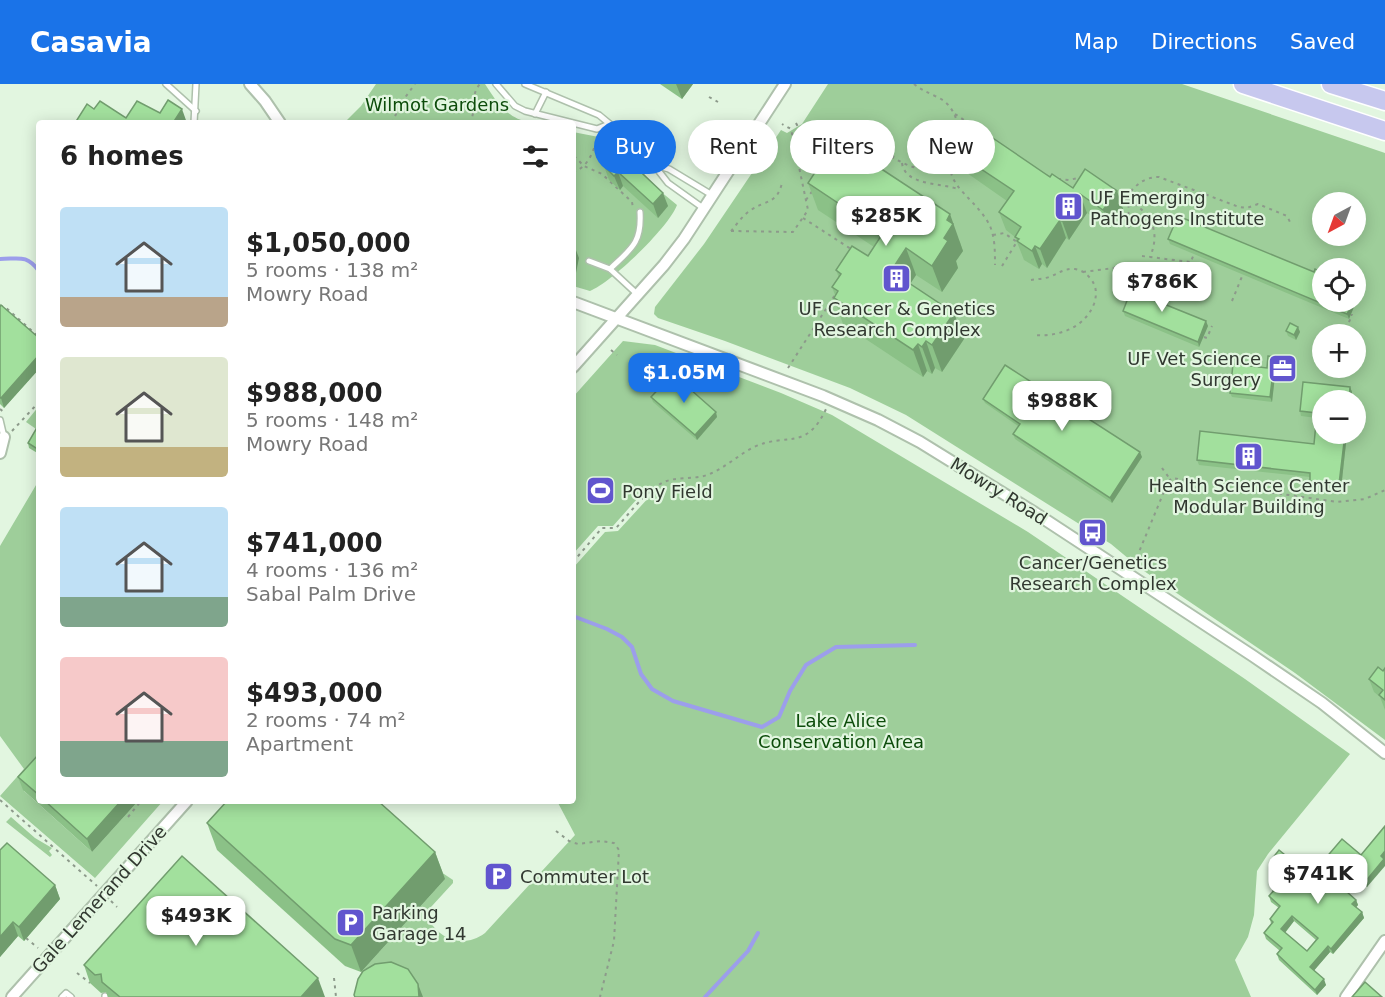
<!DOCTYPE html>
<meta charset="utf-8">
<style>
:root{--surface:#fff;--page:#f6f6f6;--text:#222;--muted:#767676;--accent:#1a73e8}
body{margin:0;font-family:"DejaVu Sans",sans-serif;background:var(--page);color:var(--text);height:100vh;display:flex;flex-direction:column;font-size:22px;white-space:nowrap}
*{box-sizing:border-box;margin:0}
p{font-size:20px;color:var(--muted)}
.icon{flex:none;width:33px;height:33px;fill:none;stroke:currentColor;stroke-width:2;stroke-linecap:round;stroke-linejoin:round}
.map{position:relative;flex:1;overflow:hidden}
.sheet{position:absolute;left:36px;top:36px;width:540px;height:684px;display:flex;flex-direction:column;background:var(--surface);border-radius:6px;box-shadow:0 3px 15px #0003}
.sheet>*{flex:none}
.guide{position:absolute;left:594px;top:36px;width:570px;height:54px;display:flex;gap:12px}
.needle{width:39px;rotate:221deg}
.fabs{position:absolute;left:1312px;top:108px;display:grid;gap:12px}
.fabs a{display:grid;place-items:center;width:54px;height:54px;border-radius:50%;background:var(--surface);box-shadow:0 3px 15px #0003;font-size:30px}
.price{position:absolute;translate:-50% -51px;padding:0 14px;border-radius:12px;background:#fff;color:#222;font-size:20px;line-height:39px;filter:drop-shadow(0 2px 3px #0008)}
.price::after{content:'';position:absolute;left:50%;top:36px;width:18px;height:14px;margin-left:-9px;background:inherit;clip-path:polygon(0 0,100% 0,50% 100%)}
.price.active{background:var(--accent);color:#fff}
ul{padding:0;list-style:none}
li{display:flex;align-items:center;gap:18px;height:150px;padding:0 24px}
li span{display:grid;place-items:center;flex:none;width:168px;height:120px;border-radius:6px;color:#555}
li>.icon{margin-inline-start:auto}
span .icon{width:72px;height:72px;fill:#fffc;stroke-width:1}
li b{font-size:26px}
h2{display:flex;justify-content:space-between;align-items:center;height:72px;padding:0 24px;font-size:26px}
.chip{padding:0 21px;border-radius:27px;background:var(--surface);box-shadow:0 3px 15px #0003;font-size:21px;line-height:54px}
.chip.active{background:var(--accent);color:#fff}
header{display:flex;align-items:center;gap:36px;box-sizing:border-box;height:84px;padding:0 30px;background:var(--accent);color:#fff}
header strong{font-size:28px}
nav{display:flex;gap:33px;margin-inline-start:auto;font-size:21px}
.map>svg:first-child{display:block}
</style>
<header>
<strong>Casavia</strong>
<nav><a>Map</a><a>Directions</a><a>Saved</a></nav>
</header>
<div class="map">
<svg width="1385" height="913" viewBox="0 0 1385 913">
<rect width="100%" height="100%" fill="#e2f6e0"/>
<g fill="#9ece9a" fill-rule="evenodd">
<path d="M376 0H485C498 20 506 33 530 39H344L361 22Z"/>
<path d="M828 0H1182L1385 69V656L1295 589 1141 485 1111 460 906 331 850 304 725 257 658 234 654 230 655 223 704 160 781 46 787 49 802 40ZM1323 118H1356V152H1323ZM1323 184H1356V218H1323ZM1323 250H1356V284H1323ZM1323 316H1356V350H1323Z"/>
<path d="M573 48 609 55 621 65 660 107 677 121C669 143 612 198 590 207L573 202Z"/>
<path d="M623 257 655 261 781 309 832 331 1028 448 1245 595 1350 670 1268 770 1257 787 1254 831 1248 853 1235 876 1251 913H357L371 897 361 888 445 795 441 788 453 796V799L431 823 429 836C441 857 465 864 485 849L575 751 557 717H573V484L605 448 618 447 651 411 645 406 613 442H598L573 470V313Z"/>
<path d="M39 322V347L26 338Z"/>
<path d="M39 396V689L24 707 92 768 138 717H163L95 794 0 712 24 685 0 652V462Z"/>
<path d="M11 733 35 754 52 764 49 767 52 771 50 773 6 738Z"/>
</g>
<g fill="none" stroke-linecap="round" stroke-linejoin="round">
<g stroke="#9c9eeb" stroke-width="4">
<path d="M0 175C19 175 26 170 39 187"/>
<path d="M573 532 607 545 622 553 632 563 641 590 652 605 673 617 762 643 779 633 790 607 806 581 836 563 915 561"/>
<path d="M705 913 748 867 758 849"/>
</g>
<defs>
<g id="lane">
<path d="M166 0 196 27"/>
<path d="M496 0 515 22 525 27 597 45 609 40"/>
<path d="M525 0 599 31 628 55 654 81 668 99 703 124"/>
<path d="M535 30 546 8"/>
<path d="M194 39 196 0"/>
<path d="M654 81 669 85 712 111"/>
<path d="M589 177 610 185 637 210"/>
<path d="M610 185C631 165 642 159 640 128"/>
<path d="M0 336 4 353"/>
<path d="M62 913 66 909 71 913"/>
<path d="M105 913V912"/>
</g>
<g id="street">
<path d="M250 0 265 17 280 39"/>
<path d="M573 218 823 312 878 336 920 358 1035 429 1253 572 1322 619 1385 669"/>
<path d="M573 283 664 181 684 155 785 0"/>
<path d="M0 369 4 353"/>
<path d="M12 913 187 717"/>
<path d="M1346 913 1385 857"/>
</g>
<g id="primary">
<path d="M1243 0 1385 47"/>
<path d="M1331 0 1385 17"/>
</g>
</defs>
<use href="#lane" stroke="#aec1ac" stroke-width="8"/>
<use href="#street" stroke="#aec1ac" stroke-width="14"/>
<use href="#primary" stroke="#fff" stroke-width="21"/>
<g stroke="#8d9a8b" stroke-width="2" stroke-dasharray="3 4.5" stroke-linecap="butt">
<path d="M914 0C921 6 927 8 935 12 953 19 958 36 960 53 932 99 971 107 989 140 995 152 995 167 995 181"/>
<path d="M709 13 718 18"/>
<path d="M955 30 982 48"/>
<path d="M392 39 401 19 415 0"/>
<path d="M469 39C478 27 469 12 480 0"/>
<path d="M796 39C823 95 857 27 894 73"/>
<path d="M967 57 960 53 972 42"/>
<path d="M855 67C896 57 910 108 952 70"/>
<path d="M573 68V74"/>
<path d="M574 72 584 82 602 90 632 118 633 124"/>
<path d="M902 79C905 102 942 99 958 105"/>
<path d="M573 88C589 83 593 67 598 53"/>
<path d="M1058 95 1069 96 1082 93"/>
<path d="M1114 105 1128 116 1129 128 1125 138 1130 145"/>
<path d="M1126 113C1135 102 1143 93 1159 93L1239 123 1247 124 1258 120 1287 132 1290 138"/>
<path d="M806 116 813 106"/>
<path d="M1128 116C1151 129 1161 147 1150 173"/>
<path d="M803 134 851 165"/>
<path d="M731 147 793 148 808 126 791 45 782 40"/>
<path d="M731 147C737 140 743 131 751 126 766 116 777 120 782 99"/>
<path d="M993 151 1004 149 1017 158"/>
<path d="M1142 172 1190 178"/>
<path d="M1002 182 1018 156"/>
<path d="M1083 188 1114 184 1120 180"/>
<path d="M1031 196C1037 195 1043 195 1049 193 1058 190 1064 184 1075 185 1081 186 1086 189 1090 194 1097 202 1097 211 1094 220 1084 245 1057 253 1033 251"/>
<path d="M1183 196 1194 170"/>
<path d="M1232 217 1243 190"/>
<path d="M1166 221 1168 216"/>
<path d="M0 222 5 223 39 253"/>
<path d="M1346 245 1352 231H1351"/>
<path d="M1204 253 1207 254 1212 242"/>
<path d="M611 266 617 271"/>
<path d="M788 284 835 211"/>
<path d="M0 325 5 329"/>
<path d="M12 347 39 318"/>
<path d="M1162 384 1170 395"/>
<path d="M573 478 602 444H616C630 429 644 409 662 399 675 392 692 396 707 391 724 385 738 371 754 363 786 348 806 368 826 325"/>
<path d="M1134 480 1168 398 1172 394 1337 418 1365 415 1385 406"/>
<path d="M0 716 97 802"/>
<path d="M128 733 141 717"/>
<path d="M556 747 569 757 578 760 601 757 614 759 619 766 614 857 600 913"/>
<path d="M111 817 117 823"/>
<path d="M26 854 38 864"/>
<path d="M77 889 90 899"/>
<path d="M334 894 336 913"/>
</g>
<use href="#lane" stroke="#fff" stroke-width="5"/>
<use href="#street" stroke="#fff" stroke-width="10"/>
<use href="#primary" stroke="#c7c8ee" stroke-width="18"/>
</g>
<g fill="#8bc187" fill-rule="evenodd">
<path d="M660 0H693L682 15Z"/>
<path d="M977 53 1073 104 1117 107 1123 125 1110 144 1087 129 1069 156 1066 154 1047 184 1042 180 1039 185 1024 176 1015 153 1006 146 999 128 1007 117 967 89 960 71 963 66 962 63Z"/>
<path d="M632 73 636 84 668 122 658 134 623 102 620 106 609 96 604 82Z"/>
<path d="M808 99 960 157V158L963 167 956 177 958 184 942 208 916 191 910 200 954 229 964 255 942 288 935 284 932 290 927 287 923 293 843 240 834 214 835 211 832 203 839 194 836 186 868 172 874 163 818 126Z"/>
<path d="M1168 155 1314 188 1358 203 1360 208 1349 235 1170 160Z"/>
<path d="M1160 211 1157 217 1208 242 1199 263 1125 232 1123 227Z"/>
<path d="M0 223 39 254V285L4 324 0 320Z"/>
<path d="M1298 243 1300 248 1296 256 1288 252 1286 247Z"/>
<path d="M1295 279 1294 294 1275 292 1272 318 1232 313 1230 309 1267 284Z"/>
<path d="M1350 303 1352 308 1323 350H1347L1341 405 1311 402 1310 397V393L1199 381 1197 376 1314 360 1317 334 1301 332 1300 327Z"/>
<path d="M651 313 717 333 697 356 653 318Z"/>
<path d="M983 315 1142 373 1112 419 1015 355 1013 350 1018 342 985 319Z"/>
<path d="M39 340V370L29 364 28 359Z"/>
<path d="M1385 584V626L1380 613 1374 608 1369 595 1383 587Z"/>
<path d="M39 670V717H138L92 768 23 706 18 693Z"/>
<path d="M207 739 435 768 445 795 361 888 345 882 217 766Z"/>
<path d="M0 766 55 801 60 815 24 857 18 852 0 873Z"/>
<path d="M1361 771 1384 776 1367 803 1352 790 1341 803 1356 816 1358 821 1356 823 1362 828 1364 834 1333 870 1330 868 1314 886 1326 901 1317 911 1279 876 1277 870 1280 867 1266 855 1264 849 1271 840 1270 835 1279 824 1271 818 1269 812 1273 808 1271 802 1283 788 1274 780 1272 775 1307 789 1318 783ZM1294 837 1316 856 1307 867 1285 849Z"/>
<path d="M84 881 325 913H108L106 908 101 909 90 899Z"/>
</g>
<g fill="#719d6e">
<path d="M676 0H693L682 15Z"/>
<path d="M182 25 187 39H173Z"/>
<path d="M632 73 637 87 629 77Z"/>
<path d="M618 88 623 102 620 106 614 92Z"/>
<path d="M1117 107 1123 125 1110 144 1103 126Z"/>
<path d="M663 109 668 122 658 134 653 120Z"/>
<path d="M1080 110 1087 129 1069 156 1062 137Z"/>
<path d="M950 130 963 167 956 177 958 184 942 208 932 182 947 136Z"/>
<path d="M1060 136 1066 154 1047 184 1040 165Z"/>
<path d="M574 161 579 174 576 189 573 182V166Z"/>
<path d="M1035 162 1042 180 1039 185 1032 167Z"/>
<path d="M906 164 916 191 901 214 891 187Z"/>
<path d="M1358 203 1360 208 1349 235 1347 230 1353 218H1356V209Z"/>
<path d="M1158 206 1160 211 1156 220 1154 216Z"/>
<path d="M954 229 964 255 942 288 932 261Z"/>
<path d="M1206 237 1208 242 1199 263 1198 258Z"/>
<path d="M1298 243 1300 248 1296 256 1294 251Z"/>
<path d="M926 257 935 284 932 290 922 263Z"/>
<path d="M918 260 927 287 923 293 913 266Z"/>
<path d="M39 271V285L4 324 1 314Z"/>
<path d="M1293 275 1295 279 1294 294 1293 290Z"/>
<path d="M1273 288 1275 292 1272 318 1270 313Z"/>
<path d="M1350 303 1352 308 1351 316H1349Z"/>
<path d="M716 328 717 333 697 356 695 351Z"/>
<path d="M1345 350H1347L1341 405 1339 400Z"/>
<path d="M1140 368 1142 373 1112 419 1110 414Z"/>
<path d="M121 717H138L92 768 87 755Z"/>
<path d="M1385 767V782L1367 803 1365 798 1381 772Z"/>
<path d="M435 768 445 795 361 888 351 861Z"/>
<path d="M1349 784 1352 790 1339 805 1337 799Z"/>
<path d="M55 801 60 815 24 857 19 843Z"/>
<path d="M1356 816 1358 821 1354 826 1352 820Z"/>
<path d="M1362 828 1364 834 1333 870 1331 865Z"/>
<path d="M1292 832 1294 837 1283 851 1281 845Z"/>
<path d="M13 838 18 852 0 873V853Z"/>
<path d="M1328 862 1330 868 1312 889 1310 883Z"/>
<path d="M318 894 325 913H301Z"/>
<path d="M1324 895 1326 901 1317 911 1315 906Z"/>
<path d="M418 900 423 913H419Z"/>
</g>
<g fill="#a2e09d" stroke="#719d6e" stroke-width="1.5" fill-rule="evenodd">
<path d="M168 16 182 25 173 39H75L87 20 94 25 100 17 126 34 137 17 160 29Z"/>
<path d="M981 46 1050 93 1052 90 1073 104 1085 85 1117 107 1103 126 1080 110 1062 137 1060 136 1040 165 1035 162 1032 167 1017 157 1019 155 1015 153 1021 143 999 128 1014 107 960 71 964 65 962 63 971 49 977 53Z"/>
<path d="M621 63 632 73 629 77 663 109 653 120 618 88 614 92 604 82Z"/>
<path d="M848 63 950 130 947 136 953 140 944 154 948 157 932 182 906 164 891 187 954 229 932 261 926 257 922 263 918 260 913 266 834 214 838 207 832 203 841 190 836 186 852 162 868 172 883 149 808 99 829 67 836 71 840 65 844 68Z"/>
<path d="M1178 132 1314 188 1315 185 1323 189V218H1353L1347 230 1168 155Z"/>
<path d="M1135 196 1158 206 1154 216 1206 237 1198 258 1123 227Z"/>
<path d="M1 221 39 254V271L1 314H0V223Z"/>
<path d="M1290 239 1298 243 1294 251 1286 247Z"/>
<path d="M1268 272 1293 275V290L1273 288 1270 313 1230 309 1233 280 1267 284Z"/>
<path d="M1005 281 1140 368 1110 414 1013 350 1020 340 983 315Z"/>
<path d="M673 290 716 328 695 351 651 313Z"/>
<path d="M1303 298 1350 303 1349 316H1323V350H1345L1339 400 1310 397V389L1197 376 1200 347 1314 360 1317 329 1300 327Z"/>
<path d="M39 340V366L28 359Z"/>
<path d="M1378 583 1383 587 1385 584V616L1379 611 1383 606 1369 595Z"/>
<path d="M39 670V711L18 693Z"/>
<path d="M45 717H121L87 755Z"/>
<path d="M227 717H378L435 768 351 861 335 855 207 739Z"/>
<path d="M1385 742V767L1381 772 1384 775 1365 798 1349 784 1337 799 1356 816 1352 820 1362 828 1331 865 1328 862 1310 883 1324 895 1315 906 1277 870 1282 864 1264 849 1273 838 1270 835 1280 822 1269 812 1275 805 1271 802 1285 786 1272 775 1279 766 1307 789 1315 781 1318 783 1342 755 1361 771ZM1292 832 1318 854 1307 867 1281 845Z"/>
<path d="M7 759 55 801 19 843 13 838 0 853V766Z"/>
<path d="M182 772 318 894 301 913H120L102 898 101 890 95 891 84 881Z"/>
<path d="M391 878 408 885 418 900 419 913H355L354 911 358 895 363 887 375 880Z"/>
<path d="M1365 898 1382 913H1352Z"/>
</g>
<defs>
<symbol id="building-square" viewBox="-11 -11 22 22"><rect x="-9" y="-9" width="18" height="18" rx="4" fill="#6155ce" stroke="#e2f6e0"/><path d="M-4-6H4V6H1V3H-1V6H-4ZM-2.5-4.3h1.7v1.8h-1.7ZM.8-4.3h1.7v1.8H.8ZM-2.5-1h1.7V.8h-1.7ZM.8-1h1.7V.8H.8Z" fill="#fff"/></symbol>
<symbol id="office-square" viewBox="-11 -11 22 22"><rect x="-9" y="-9" width="18" height="18" rx="4" fill="#6155ce" stroke="#e2f6e0"/><path d="M-6-3h4V-5.5h4V-3h4V5H-6ZM-1-4.5V-3h2v-1.5ZM-6 0V1H6V0Z" fill="#fff"/></symbol>
<symbol id="stadium-square" viewBox="-11 -11 22 22"><rect x="-9" y="-9" width="18" height="18" rx="4" fill="#6155ce" stroke="#e2f6e0"/><path d="M0-5a6.5 5 0 1 0 0 10a6.5 5 0 1 0 0-10ZM-3.5-1.8h7v3.6h-7Z" fill="#fff"/></symbol>
<symbol id="bus-square" viewBox="-11 -11 22 22"><rect x="-9" y="-9" width="18" height="18" rx="4" fill="#6155ce" stroke="#e2f6e0"/><path d="M-5-6H5V4H4V6H2V4H-2V6H-4V4H-5ZM-3.5-4V0h7V-4ZM-3.5 1.2v1.5H-2V1.2ZM2 1.2v1.5H3.5V1.2Z" fill="#fff"/></symbol>
<symbol id="parking-square" viewBox="-11 -11 22 22"><rect x="-9" y="-9" width="18" height="18" rx="4" fill="#6155ce" stroke="#e2f6e0"/><path d="M-3.5-5.5H1a3.5 3.5 0 0 1 0 7H-1V5.5H-3.5ZM-1-3.4V-.6H.8a1.4 1.4 0 0 0 0-2.8Z" fill="#fff"/></symbol>
</defs>
<g fill-rule="evenodd">
<use href="#building-square" x="1052" y="106" width="33" height="33"/>
<use href="#building-square" x="880" y="178" width="33" height="33"/>
<use href="#office-square" x="1266" y="268" width="33" height="33"/>
<use href="#building-square" x="1232" y="356" width="33" height="33"/>
<use href="#stadium-square" x="584" y="390" width="33" height="33"/>
<use href="#bus-square" x="1076" y="432" width="33" height="33"/>
<use href="#parking-square" x="482" y="776" width="33" height="33"/>
<use href="#parking-square" x="334" y="822" width="33" height="33"/>
</g>
<g text-anchor="middle" dominant-baseline="central" stroke-width="4.5" stroke-linejoin="round" paint-order="stroke">
<g font-size="18" fill="#0c4c0a" stroke="#e2f6e0">
<text x="437" y="20">Wilmot Gardens</text>
<text x="841" y="636">Lake Alice<tspan x="841" dy="21">Conservation Area</tspan></text>
</g>
<g font-size="18" fill="#313830" stroke="#e2f6e0" text-anchor="start">
<text x="1090" y="113">UF Emerging<tspan x="1090" dy="21">Pathogens Institute</tspan></text>
<text x="897" y="224" text-anchor="middle">UF Cancer &amp; Genetics<tspan x="897" dy="21">Research Complex</tspan></text>
<text x="1261" y="274" text-anchor="end">UF Vet Science<tspan x="1261" dy="21">Surgery</tspan></text>
<text x="1249" y="401" text-anchor="middle">Health Science Center<tspan x="1249" dy="21">Modular Building</tspan></text>
<text x="622" y="407">Pony Field</text>
<text x="1093" y="478" text-anchor="middle">Cancer/Genetics<tspan x="1093" dy="21">Research Complex</tspan></text>
<text x="520" y="792">Commuter Lot</text>
<text x="372" y="828">Parking<tspan x="372" dy="21">Garage 14</tspan></text>
</g>
<g font-size="18" fill="#313830" stroke="#e2f6e0">
<text transform="translate(999 407) rotate(32)">Mowry Road</text>
<text transform="translate(99 815) rotate(-48)">Gale Lemerand Drive</text>
</g>
</g>
</svg>
<div class="fabs">
<a><svg class="needle" viewBox="-14 -14 28 28"><path d="M0-13l5 13h-10z" fill="#e53935"/><path d="M0 13l5-13h-10z" fill="#767676"/></svg></a>
<a><svg class="icon" aria-label="locate" viewBox="0 0 24 24"><circle cx="12" cy="12" r="6"/><path d="M12 2v4M12 18v4M2 12h4M18 12h4"/></svg></a>
<a>+</a>
<a>−</a>
</div>
<b class="price" style="left:886px;top:163px">$285K</b>
<b class="price" style="left:1162px;top:229px">$786K</b>
<b class="price active" style="left:684px;top:320px">$1.05M</b>
<b class="price" style="left:1062px;top:348px">$988K</b>
<b class="price" style="left:1318px;top:821px">$741K</b>
<b class="price" style="left:196px;top:863px">$493K</b>
<div class="guide">
<a class="chip active">Buy</a>
<a class="chip">Rent</a>
<a class="chip">Filters</a>
<a class="chip">New</a>
</div>
<section class="sheet">
<h2>6 homes<svg class="icon" aria-label="filters" viewBox="0 0 24 24"><path d="M4 7h16M4 17h16"/><circle cx="9" cy="7" r="2"/><circle cx="15" cy="17" r="2"/></svg></h2>
<ul>
<li><span style="background:linear-gradient(#bfe0f5 75%,#b9a48a 0)"><svg class="icon" aria-label="home" viewBox="0 0 24 24"><path d="M3 11l9-7 9 7M6 9v11h12V9"/></svg></span><div><b>$1,050,000</b><p>5 rooms · 138 m²</p><p>Mowry Road</p></div></li>
<li><span style="background:linear-gradient(#dfe7d0 75%,#c2b280 0)"><svg class="icon" aria-label="home" viewBox="0 0 24 24"><path d="M3 11l9-7 9 7M6 9v11h12V9"/></svg></span><div><b>$988,000</b><p>5 rooms · 148 m²</p><p>Mowry Road</p></div></li>
<li><span style="background:linear-gradient(#bfe0f5 75%,#7fa58c 0)"><svg class="icon" aria-label="home" viewBox="0 0 24 24"><path d="M3 11l9-7 9 7M6 9v11h12V9"/></svg></span><div><b>$741,000</b><p>4 rooms · 136 m²</p><p>Sabal Palm Drive</p></div></li>
<li><span style="background:linear-gradient(#f6c9c9 70%,#7fa58c 0)"><svg class="icon" aria-label="home" viewBox="0 0 24 24"><path d="M3 11l9-7 9 7M6 9v11h12V9"/></svg></span><div><b>$493,000</b><p>2 rooms · 74 m²</p><p>Apartment</p></div></li>
</ul>
</section>
</div>
